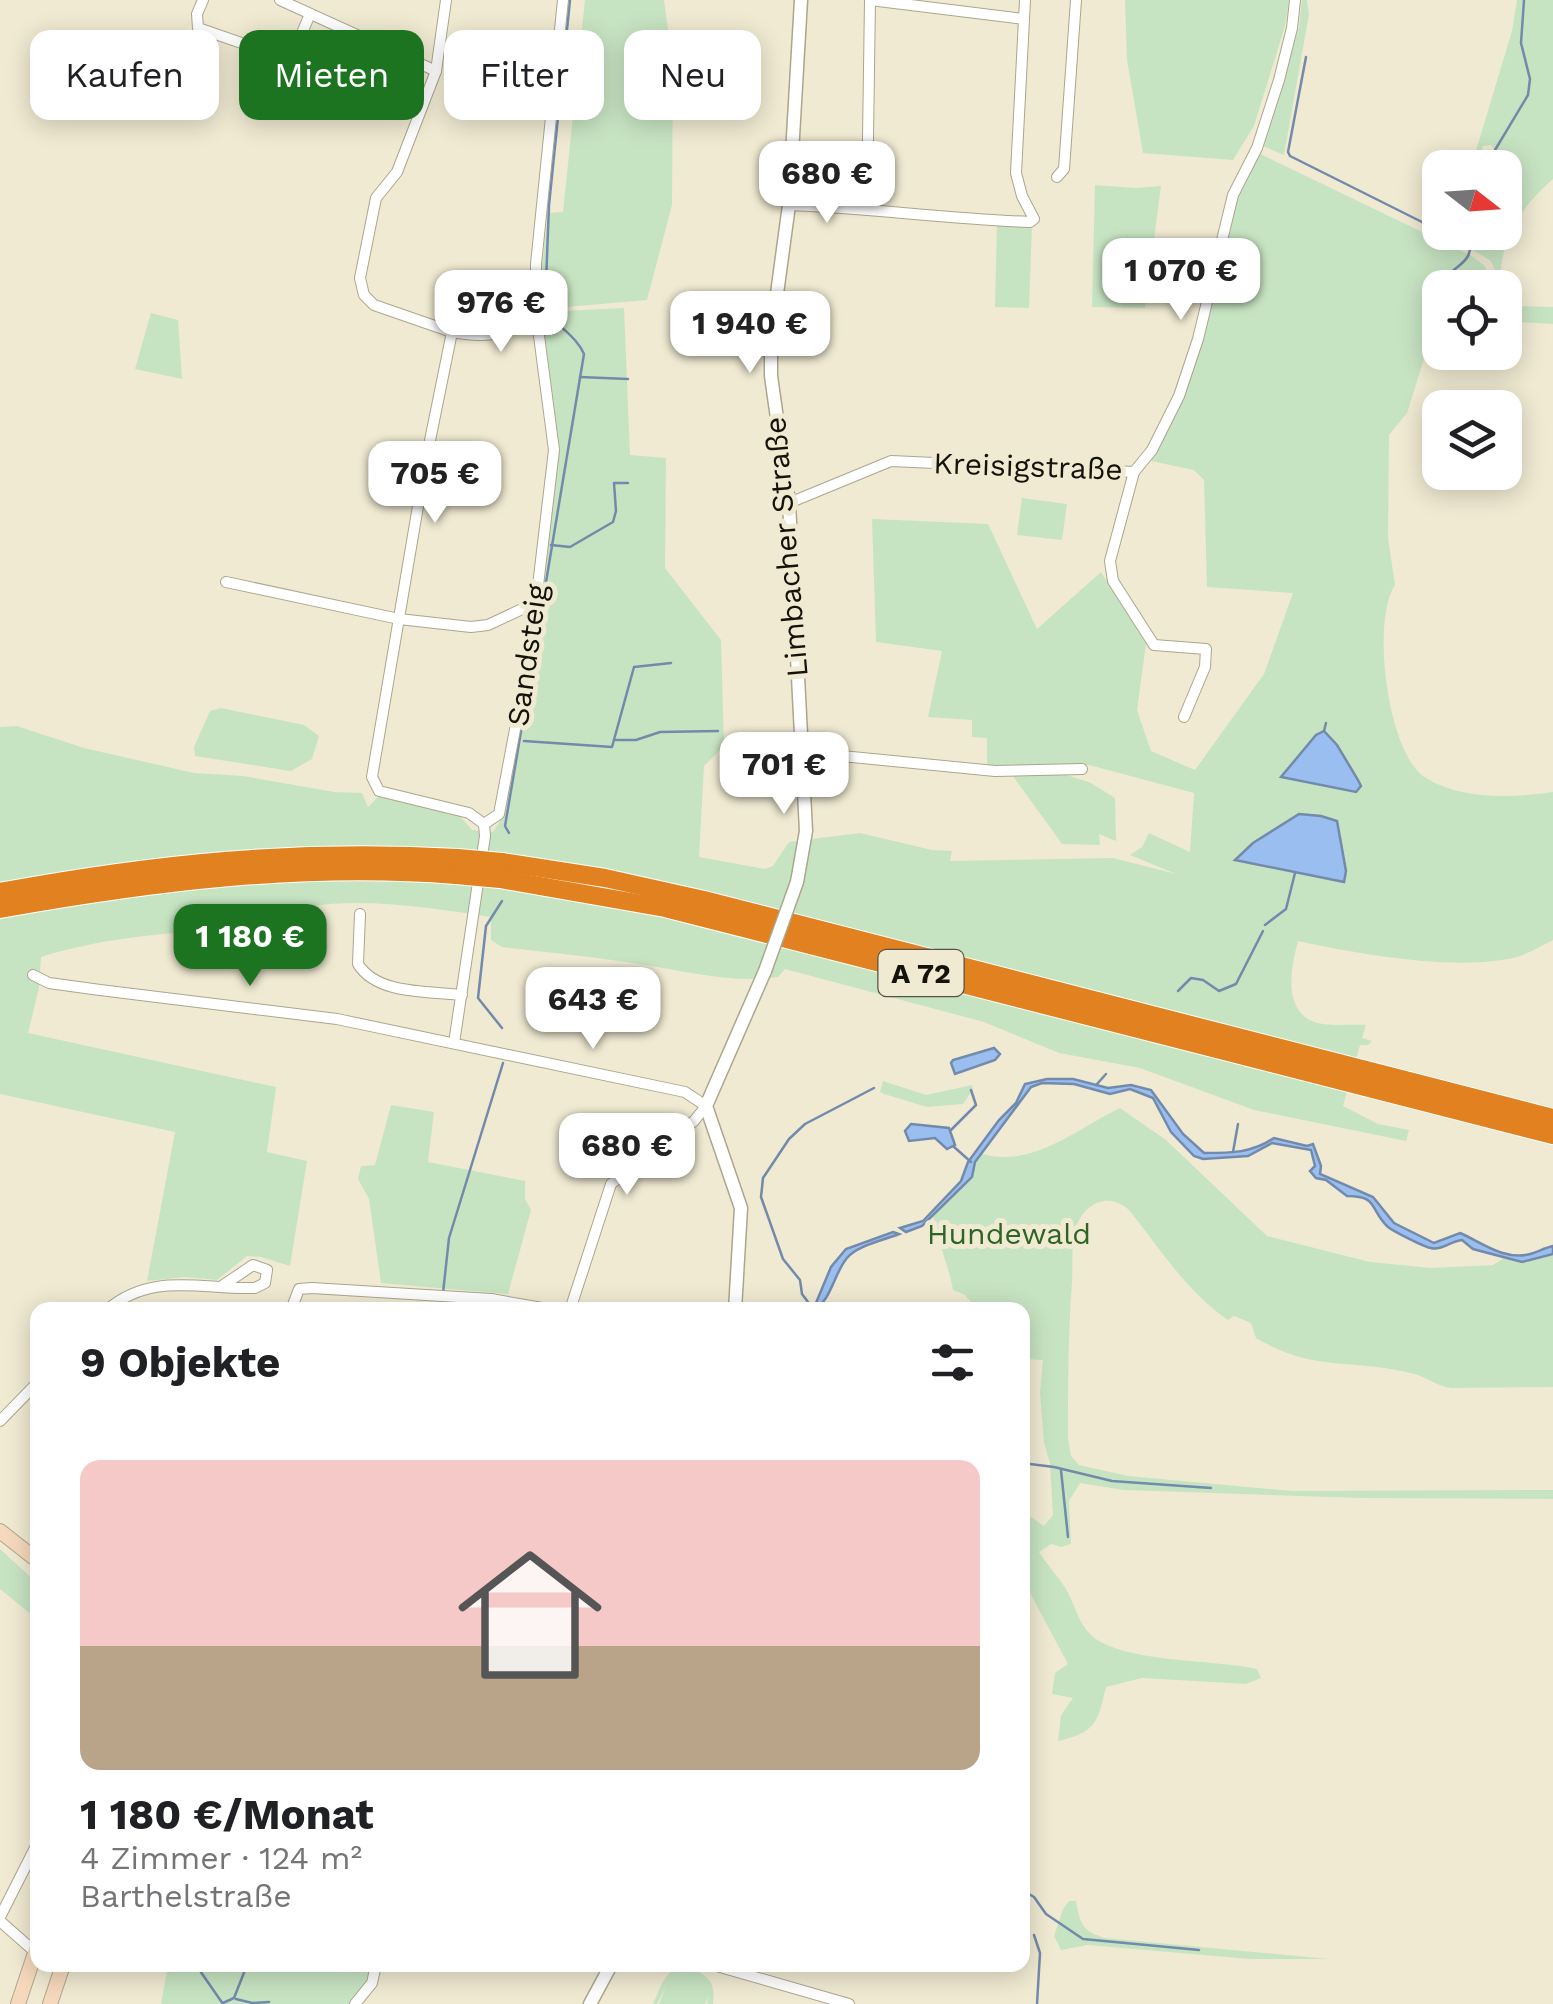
<!DOCTYPE html>
<html lang="de">
<meta charset="utf-8">
<style>
:root{--surface:#fff;--page:#f2f2f2;--text:#202124;--muted:#757577;--accent:#1c7420}
body{margin:0;font-family:"Work Sans",sans-serif;background:var(--page);color:var(--text);height:100vh;display:flex;flex-direction:column;font-size:38px;white-space:nowrap}
*{box-sizing:border-box;margin:0}
p{font-size:32px;color:var(--muted)}
.icon{flex:none;width:55px;height:55px;fill:none;stroke:currentColor;stroke-width:2;stroke-linecap:round;stroke-linejoin:round}
.map{position:relative;flex:1;overflow:hidden}
.sheet{position:absolute;left:30px;top:1302px;width:1000px;height:670px;display:flex;flex-direction:column;background:var(--surface);border-radius:20px;box-shadow:0 5px 25px #0003}
.sheet>*{flex:none}
.banner{position:absolute;left:30px;top:30px;width:1000px;height:90px;display:flex;gap:20px}
.needle{width:65px;rotate:107deg}
.buttons{position:absolute;left:1422px;top:150px;display:grid;gap:20px}
.buttons a{display:grid;place-items:center;width:100px;height:100px;border-radius:20px;background:var(--surface);box-shadow:0 5px 25px #0003;font-size:50px}
.price{position:absolute;translate:-50% -85px;padding:0 22px;border-radius:20px;background:#fff;color:#222;font-size:32px;line-height:65px;filter:drop-shadow(0 2px 5px #0008)}
.price::after{content:'';position:absolute;left:50%;top:60px;width:30px;height:22px;margin-left:-15px;background:inherit;clip-path:polygon(0 0,100% 0,50% 100%)}
.price.current{background:var(--accent);color:#fff}
ul{padding:0;list-style:none}
li{display:grid;align-content:center;gap:20px;height:530px;padding:0 50px}
li span{display:grid;place-items:center;height:310px;border-radius:20px;color:#555}
li>.icon{margin-inline-start:auto}
span .icon{width:180px;height:180px;fill:#fffc;stroke-width:1}
li b{font-size:42px}
h2{display:flex;justify-content:space-between;align-items:center;height:120px;padding:0 50px;font-size:42px}
.chip{padding:0 35px;border-radius:20px;background:var(--surface);box-shadow:0 5px 25px #0003;font-size:35px;line-height:90px}
.chip.current{background:var(--accent);color:#fff}
.map>svg:first-child{display:block}
</style>
<div class="map">
<svg width="1553" height="2004" viewBox="0 0 1553 2004">
<rect width="100%" height="100%" fill="#f0ead2"/>
<g fill="#c7e4c2">
<path d="M585 0H664L673 66 672 205 647 300 544 309 542 265 548 213 563 212Z"/>
<path d="M1125 0H1289L1285 26 1254 126 1233 160 1143 153 1127 60Z"/>
<path d="M1302 0H1307L1309 14 1284 155 1263 146 1299 27Z"/>
<path d="M1517 0H1553V179C1522 206 1502 236 1500 279L1490 260 1442 233 1505 232V168L1497 167 1495 150 1491 145 1483 146 1477 167H1471L1512 31Z"/>
<path d="M1258 153 1470 255 1484 265 1496 287 1440 288V329L1433 330 1407 413 1389 435 1388 538 1395 585C1371 620 1387 755 1426 778 1462 800 1512 798 1553 792V940C1541 946 1530 953 1517 957 1458 972 1358 954 1298 941 1292 964 1283 1003 1308 1019 1323 1028 1348 1024 1366 1025L1362 1038 1372 1041 1368 1045H1360L1343 1106 1378 1124 1409 1130 1406 1141 1254 1110 1140 1068 1059 1053 984 1022 785 969 778 977C729 984 681 970 632 963 589 956 545 952 502 947L491 940V917C439 909 382 900 329 904 291 908 254 926 216 929 152 935 103 938 41 957L39 988 28 1033 276 1087 267 1152 307 1161 290 1266 261 1257 247 1256 217 1280 185 1277 147 1281 175 1132 0 1094V727L17 726 84 748 194 773 243 776 334 792 362 793 368 807 378 797H385L459 815 472 830 493 832 504 815 521 741 556 446 541 312 624 308 630 455 666 458 665 568 721 640 724 746 704 766 699 857 765 869 773 866 789 842 860 833 932 850 952 851 950 861 1113 858 1176 874 1130 855 1142 847 1149 833 1190 852 1194 793 1089 765 987 767V738L972 737V720L928 717 942 651 876 642 872 519 988 524 1037 629 1101 572 1146 644 1137 710 1151 751 1195 770 1264 674 1293 593 1207 587 1204 480 1194 470 1151 461 1182 397 1235 195Z"/>
<path d="M1095 185 1135 188 1161 186 1145 308 1092 307Z"/>
<path d="M997 224 1032 226 1029 308 995 307Z"/>
<path d="M1512 306 1553 307V324L1518 322Z"/>
<path d="M151 313 178 320 182 379 135 369Z"/>
<path d="M1022 498 1067 504 1062 540 1017 535Z"/>
<path d="M221 708 304 725 319 736 312 759 291 771 195 756 194 747 210 711Z"/>
<path d="M1061 773 1091 783 1115 798 1116 841 1099 834 1100 845 1062 844 1013 776Z"/>
<path d="M883 1081 926 1095 972 1085 973 1089 963 1104 927 1107 884 1094 880 1092Z"/>
<path d="M391 1105 434 1112 428 1162 525 1181V1199L531 1210 508 1294 381 1283 369 1199 358 1179 361 1166 375 1165Z"/>
<path d="M1120 1108 1166 1140 1267 1236 1370 1262 1431 1268 1493 1265 1504 1258 1522 1262 1553 1254V1387L1451 1388C1437 1386 1428 1378 1415 1374 1356 1358 1314 1373 1256 1338L1251 1323 1234 1316 1228 1320C1187 1292 1160 1249 1130 1211 1110 1191 1085 1202 1076 1227 1071 1244 1073 1264 1072 1282 1068 1334 1068 1386 1068 1439L1071 1456 1079 1465 1128 1476 1292 1491 1542 1490H1553V1499L1362 1498 1124 1490 1080 1483 1069 1501 1071 1544 1061 1547 1051 1544 1039 1552C1047 1565 1058 1576 1066 1589 1075 1605 1078 1623 1092 1636 1124 1663 1212 1659 1257 1669L1261 1678 1246 1684 1142 1678 1106 1687C1098 1722 1095 1733 1058 1741L1061 1715 1073 1698 1052 1694 1055 1673 1068 1664 1022 1578 1023 1512 1044 1526 1053 1515 1050 1463 1044 1443 1040 1393 1043 1360 1023 1359 1022 1310H978L965 1295 953 1290C948 1262 937 1242 933 1215L972 1177 975 1162 982 1154C1034 1168 1076 1129 1120 1108Z"/>
<path d="M0 1549 37 1583V1619L0 1589Z"/>
<path d="M1069 1901H1076C1080 1924 1082 1931 1105 1938L1328 1959H1250L1088 1945 1061 1950 1054 1936 1063 1909Z"/>
<path d="M168 1965H373L365 1986 350 2004H161Z"/>
<path d="M684 1966C705 1973 717 1980 713 2004H707L709 1996 705 2004H659L666 1986 657 2004H653C661 1987 665 1969 684 1966Z"/>
</g>
<g fill="#9bbef0" stroke="#728aab" stroke-width="2.5">
<path d="M1324 731 1337 745 1358 780 1361 786 1356 792 1281 777 1316 735Z"/>
<path d="M1299 814 1321 816 1337 821 1346 871 1344 882 1235 860 1253 843Z"/>
<path d="M994 1048 1000 1054 995 1060 955 1074 951 1063 953 1060Z"/>
<path d="M1047 1079H1073L1108 1088 1131 1085 1151 1090 1183 1134 1204 1153C1231 1153 1252 1153 1274 1138L1307 1146 1313 1144 1321 1166 1320 1174 1373 1197 1394 1223 1434 1243 1460 1233C1481 1242 1504 1261 1530 1254 1538 1252 1544 1248 1553 1246V1254L1522 1262 1473 1249 1462 1240C1451 1241 1441 1251 1431 1248 1424 1247 1393 1231 1388 1227 1369 1209 1379 1196 1347 1196L1326 1180 1316 1178 1310 1171 1315 1166 1311 1150 1272 1143 1248 1156 1203 1159 1194 1156 1171 1132 1153 1098 1130 1089 1110 1094 1074 1084 1042 1083 1031 1087 975 1162 972 1177 922 1226 906 1232 900 1228 923 1221 961 1181 968 1162 999 1120 1016 1103 1025 1084Z"/>
<path d="M911 1124 949 1128 955 1145 947 1149 935 1138 909 1141 905 1131Z"/>
<path d="M893 1232 899 1234C884 1240 856 1246 847 1258 834 1273 831 1302 813 1310L831 1267 846 1249Z"/>
</g>
<g fill="none" stroke-linecap="round" stroke-linejoin="round">
<g stroke="#728aab" stroke-width="2.5">
<path d="M1306 57 1288 152 1290 156 1422 222"/>
<path d="M1495 150 1528 95 1530 79 1521 43 1524 0"/>
<path d="M1432 314C1436 304 1436 291 1442 282 1456 262 1477 265 1468 232"/>
<path d="M580 377 628 379"/>
<path d="M551 545 570 547 613 522 616 511 614 483H628"/>
<path d="M539 624 584 354C576 335 555 326 545 308L549 205 570 0"/>
<path d="M1324 731 1326 723"/>
<path d="M616 740H636L660 732 718 731"/>
<path d="M524 741 612 747 634 667 671 663"/>
<path d="M509 833 505 826 533 661"/>
<path d="M1265 925 1286 909 1295 873"/>
<path d="M1178 991 1191 978 1203 980 1219 991 1236 984 1263 931"/>
<path d="M502 1028 478 998 486 926 502 901"/>
<path d="M1097 1084 1106 1074"/>
<path d="M951 1130 976 1105 971 1090"/>
<path d="M953 1146 971 1162"/>
<path d="M1233 1152 1238 1124"/>
<path d="M443 1293 449 1238 503 1063"/>
<path d="M442 1310 444 1301"/>
<path d="M814 1310 802 1294 800 1280 783 1259 761 1197 763 1178 789 1139 805 1124 874 1088"/>
<path d="M1022 1463 1054 1467 1112 1481 1211 1488"/>
<path d="M1061 1470 1068 1537"/>
<path d="M1022 1890 1034 1897 1046 1914 1083 1939 1199 1950"/>
<path d="M1022 1915 1024 1918"/>
<path d="M1034 1935 1040 1953 1037 2004"/>
<path d="M196 1965 223 2004"/>
<path d="M236 1999 252 2003 269 2002"/>
<path d="M223 2003 234 1998 247 1965"/>
</g>
<defs>
<g id="minor">
<path d="M203 0 197 14 198 28 282 57 294 52 310 14"/>
<path d="M280 0 436 71"/>
<path d="M446 0 436 71 397 172 376 198 360 278 364 295 374 305 452 332 425 465 372 777 379 791 469 813 484 824 485 836 454 1043"/>
<path d="M1057 177 1064 169 1076 0"/>
<path d="M789 205C869 208 949 219 1030 222L1034 219 1022 196 1016 173 1025 0"/>
<path d="M867 208 870 0 1024 19"/>
<path d="M452 332C492 339 503 335 536 313"/>
<path d="M789 503 891 461 1134 472"/>
<path d="M226 582 399 619 471 627 488 625 535 603"/>
<path d="M1184 717 1205 667 1206 649 1154 645 1113 581 1110 561 1134 472 1152 450 1179 396 1198 339 1233 195 1257 148 1279 80 1292 28 1295 0"/>
<path d="M801 752 995 771 1082 769"/>
<path d="M484 824 499 814 531 645 554 450 536 313V264L563 0"/>
<path d="M360 914 358 964C377 995 429 991 462 995"/>
<path d="M33 975 49 983 100 990 337 1019 685 1092 706 1106 694 1121 611 1184 570 1310"/>
<path d="M107 1310C152 1271 202 1290 255 1288L265 1283 267 1270 253 1265 222 1286"/>
<path d="M291 1310 299 1289 312 1288 491 1299 554 1310"/>
<path d="M0 1421 38 1382"/>
<path d="M0 1917 38 1842"/>
<path d="M0 1921 34 1951"/>
<path d="M713 1965 849 2004"/>
<path d="M355 2004 372 1983 376 1965"/>
</g>
<g id="tertiary">
<path d="M797 882 806 831 789 503 771 376V338L789 205 801 0"/>
<path d="M735 1310 741 1208 706 1106 765 971"/>
<path d="M590 2004 611 1965"/>
</g>
<g id="secondary">
<path d="M0 1531 38 1561"/>
<path d="M18 2004 38 1944"/>
<path d="M50 2004 63 1965"/>
</g>
<g id="motorway">
<path d="M502 862 605 878 704 900 1553 1118"/>
<path d="M500 879 665 908 1553 1135"/>
<path d="M0 892C158 863 297 849 458 858"/>
<path d="M0 909C152 882 301 863 456 875"/>
</g>
</defs>
<use href="#minor" stroke="#aba68e" stroke-width="12"/>
<use href="#tertiary" stroke="#aba68e" stroke-width="15"/>
<use href="#secondary" stroke="#aba68e" stroke-width="16"/>
<use href="#motorway" stroke="#fff" stroke-width="20"/>
<use href="#minor" stroke="#fff" stroke-width="10"/>
<use href="#tertiary" stroke="#fff" stroke-width="12"/>
<use href="#secondary" stroke="#f6d9bc" stroke-width="14"/>
<use href="#motorway" stroke="#e1811f" stroke-width="18"/>
<defs>
<path id="tertiary-bridge" d="M765 971 797 882"/>
<g id="motorway-bridge">
<path d="M458 858 502 862"/>
<path d="M456 875 500 879"/>
</g>
</defs>
<use href="#tertiary-bridge" stroke="#aba68e" stroke-width="15" stroke-linecap="butt"/>
<use href="#motorway-bridge" stroke="#fff" stroke-width="20" stroke-linecap="butt"/>
<use href="#tertiary-bridge" stroke="#fff" stroke-width="12"/>
<use href="#motorway-bridge" stroke="#e1811f" stroke-width="18"/>
</g>
<g text-anchor="middle" dominant-baseline="central" stroke-width="10" stroke-linejoin="round" paint-order="stroke">
<rect fill="#f0ead2" stroke="#565345" stroke-width="2.5" x="878.5" y="950" width="85" height="46" rx="8"/>
<g font-size="28" font-weight="bold" fill="#141209">
<text x="921" y="973">A 72</text>
</g>
<g font-size="30" fill="#141209" stroke="#f0ead2">
<text transform="translate(1028 466) rotate(2)">Kreisigstraße</text>
<text transform="translate(786 547) rotate(-95)">Limbacher Straße</text>
<text transform="translate(527 655) rotate(-82)">Sandsteig</text>
</g>
<g font-size="30" fill="#2e6526" stroke="#f0ead2">
<text x="1009" y="1233">Hundewald</text>
</g>
</g>
</svg>
<div class="buttons">
<a><svg class="needle" viewBox="-14 -14 28 28"><path d="M0-13l5 13h-10z" fill="#e53935"/><path d="M0 13l5-13h-10z" fill="#757577"/></svg></a>
<a><svg class="icon" aria-label="locate" viewBox="0 0 24 24"><circle cx="12" cy="12" r="6"/><path d="M12 2v4M12 18v4M2 12h4M18 12h4"/></svg></a>
<a><svg class="icon" aria-label="layers" viewBox="0 0 24 24"><path d="M12 4l9 5-9 5-9-5zM3 14l9 5 9-5"/></svg></a>
</div>
<b class="price" style="left:827px;top:226px">680 €</b>
<b class="price" style="left:1181px;top:323px">1 070 €</b>
<b class="price" style="left:501px;top:355px">976 €</b>
<b class="price" style="left:750px;top:376px">1 940 €</b>
<b class="price" style="left:435px;top:526px">705 €</b>
<b class="price" style="left:784px;top:817px">701 €</b>
<b class="price current" style="left:250px;top:989px">1 180 €</b>
<b class="price" style="left:593px;top:1052px">643 €</b>
<b class="price" style="left:627px;top:1198px">680 €</b>
<div class="banner">
<a class="chip">Kaufen</a>
<a class="chip current">Mieten</a>
<a class="chip">Filter</a>
<a class="chip">Neu</a>
</div>
<section class="sheet">
<h2>9 Objekte<svg class="icon" aria-label="filters" viewBox="0 0 24 24"><path d="M4 7h16M4 17h16"/><circle cx="9" cy="7" r="2"/><circle cx="15" cy="17" r="2"/></svg></h2>
<ul>
<li><span style="background:linear-gradient(#f6c9c9 60%,#b9a48a 0)"><svg class="icon" aria-label="home" viewBox="0 0 24 24"><path d="M3 11l9-7 9 7M6 9v11h12V9"/></svg></span><div><b>1 180 €/Monat</b><p>4 Zimmer · 124 m²</p><p>Barthelstraße</p></div></li>
</ul>
</section>
</div>
